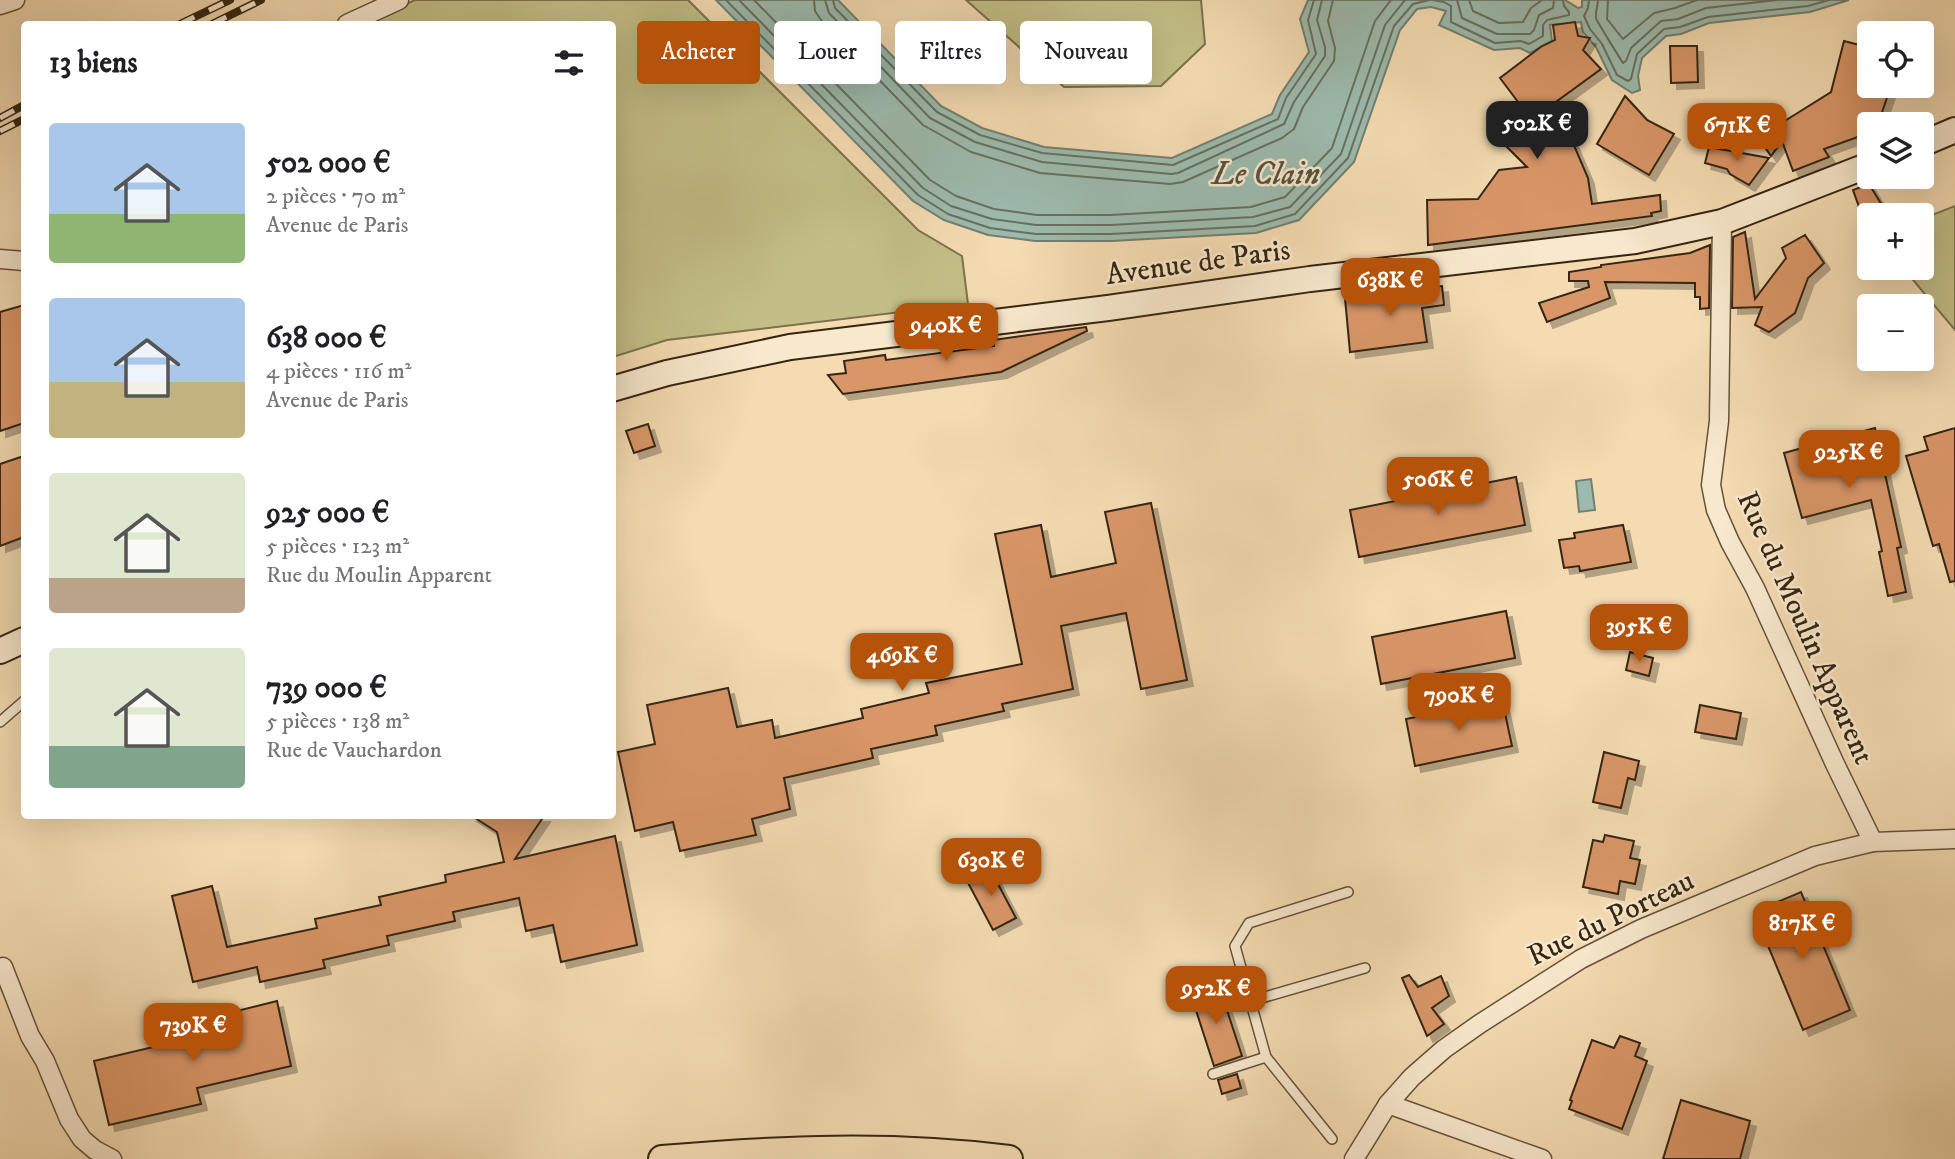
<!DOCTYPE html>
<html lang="fr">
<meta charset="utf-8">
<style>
:root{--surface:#fff;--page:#f2f2f2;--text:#202124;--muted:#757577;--accent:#b45309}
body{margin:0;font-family:"IM FELL DW Pica",serif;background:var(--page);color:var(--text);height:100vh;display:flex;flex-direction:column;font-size:26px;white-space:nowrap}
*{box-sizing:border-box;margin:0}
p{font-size:23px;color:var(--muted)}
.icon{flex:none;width:38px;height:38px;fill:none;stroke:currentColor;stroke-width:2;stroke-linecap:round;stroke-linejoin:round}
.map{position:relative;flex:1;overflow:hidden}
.drawer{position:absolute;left:21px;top:21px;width:595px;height:798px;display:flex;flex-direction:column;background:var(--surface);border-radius:7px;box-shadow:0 7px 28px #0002}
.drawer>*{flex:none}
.banner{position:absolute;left:637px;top:21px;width:665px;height:63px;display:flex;gap:14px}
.controls{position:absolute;left:1857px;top:21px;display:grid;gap:14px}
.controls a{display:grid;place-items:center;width:77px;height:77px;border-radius:7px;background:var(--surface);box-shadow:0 7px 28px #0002;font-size:35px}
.price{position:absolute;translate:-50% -60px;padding:0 16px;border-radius:14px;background:var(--accent);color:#fff;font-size:23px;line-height:46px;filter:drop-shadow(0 2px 4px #0008)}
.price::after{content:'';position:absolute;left:50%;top:42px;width:21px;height:16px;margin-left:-10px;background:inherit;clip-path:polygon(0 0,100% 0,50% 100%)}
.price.selected{background:#222;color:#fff}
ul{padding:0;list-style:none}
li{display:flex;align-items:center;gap:21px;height:175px;padding:0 28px}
li span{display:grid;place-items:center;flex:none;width:196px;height:140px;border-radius:7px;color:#555}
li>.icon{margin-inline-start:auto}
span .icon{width:84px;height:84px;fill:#fffc;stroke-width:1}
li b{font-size:30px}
h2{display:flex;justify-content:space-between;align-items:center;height:84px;padding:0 28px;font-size:30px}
.chip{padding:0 24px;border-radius:7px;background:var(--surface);box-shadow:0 7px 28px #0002;font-size:24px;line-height:63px}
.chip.selected{background:var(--accent);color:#fff}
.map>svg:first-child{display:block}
</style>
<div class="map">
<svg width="1955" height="1159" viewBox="0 0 1955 1159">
<defs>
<filter id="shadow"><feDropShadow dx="6" dy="6" stdDeviation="0" flood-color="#0004"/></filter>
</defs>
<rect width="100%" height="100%" fill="#f4dbb2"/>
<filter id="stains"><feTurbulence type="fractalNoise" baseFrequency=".00286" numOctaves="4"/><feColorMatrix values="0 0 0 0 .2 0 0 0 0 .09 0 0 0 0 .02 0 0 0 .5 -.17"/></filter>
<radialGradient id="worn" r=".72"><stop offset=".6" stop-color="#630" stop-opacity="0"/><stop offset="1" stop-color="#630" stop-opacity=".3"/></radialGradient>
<g fill="#c3be87" stroke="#7c724c" stroke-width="2">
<path d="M415 0H688L918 230 962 256 968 304 667 340 613 357 612 24H363Z"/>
<path d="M966 0H1201L1205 44 1161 86 1064 87Z"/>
<path d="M1955 206V330L1903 268H1922V219Z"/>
</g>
<g fill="#9cbbae" stroke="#737f70" stroke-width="2">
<path d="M716 0H838L941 106 982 128 1044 147 1172 158 1272 114 1280 95 1309 52 1300 19 1308 0H1565L1578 8 1582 7V0H1849L1810 12 1709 23 1681 34 1666 36 1642 58 1638 76 1640 90 1632 93 1612 80 1596 47 1583 32 1581 22 1550 25 1552 41 1530 53 1520 48 1494 50 1439 25 1446 11 1431 7 1417 9 1400 30 1354 162 1299 220 1256 233 1112 241H1035L988 235 944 220 913 201Z"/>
<path d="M1591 479 1595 510 1579 512 1576 481Z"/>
</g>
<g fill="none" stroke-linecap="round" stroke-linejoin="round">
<g stroke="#687060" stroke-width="2">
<path d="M726 0 918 195 948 214 990 228 1036 234H1111L1255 226 1295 214 1348 158 1394 26 1413 4 1429 0"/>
<path d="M739 0 923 188 951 206 992 219 1036 225H1111L1253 217 1290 207 1341 154 1385 25 1405 0"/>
<path d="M754 0 930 180 956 196 994 209 1037 215H1111L1251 207 1285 197 1332 148 1375 21 1391 0"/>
<path d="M814 0 815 11 821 20 923 125 971 152 1040 173 1170 184 1183 182 1282 138 1294 129 1303 107 1334 61 1335 48 1328 21 1333 0"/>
<path d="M825 0 829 13 930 118 975 142 1042 162 1171 174 1178 173 1284 124 1294 102 1325 56V47L1317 20 1322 0"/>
<path d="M833 0 835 8 937 112 980 135 1042 153 1173 165 1278 119 1286 98 1316 54 1308 20 1314 0"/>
<path d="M1433 0 1444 2 1451 6V22L1495 43 1521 41 1529 44 1543 36V25L1547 20 1569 15V12L1564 6 1563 0"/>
<path d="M1457 0 1462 18 1497 34H1530L1534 30 1539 15 1553 8 1554 0"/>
<path d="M1469 0 1473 11 1499 23 1523 22 1531 8 1542 0"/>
<path d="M1589 0 1588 8 1584 16 1590 29 1602 44 1617 75 1628 81 1631 79 1637 54 1664 29 1680 27 1708 17 1808 6 1829 0"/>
<path d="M1598 0C1598 6 1595 12 1596 18 1596 20 1621 60 1623 63L1626 61 1631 48 1661 21 1678 19 1706 8 1777 0"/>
<path d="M1608 0 1607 19 1623 39 1654 13 1675 8 1697 0"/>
</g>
</g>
<g fill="#d99668" stroke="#352512" stroke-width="2" filter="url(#shadow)">
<path d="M1575 22 1578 36 1590 38 1583 50 1601 69 1549 107 1553 138 1570 136 1588 178 1592 204 1660 195 1661 211 1651 213 1652 216 1428 245 1427 200 1478 199 1499 170 1527 167 1504 144 1509 133 1539 130 1500 78 1542 46 1555 40 1553 25Z"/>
<path d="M1844 41 1867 47 1863 63 1869 62V86H1891L1878 124H1869V133L1824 149 1829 157 1793 171 1782 141 1771 156 1751 127 1776 111 1783 122 1831 92Z"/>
<path d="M1670 46H1697L1698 82 1671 83Z"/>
<path d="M1625 96 1647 120 1674 134 1649 175 1597 144Z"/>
<path d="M1709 147 1769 158 1749 185 1730 174 1727 169 1705 163Z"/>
<path d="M1869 184 1888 215H1862L1853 190Z"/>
<path d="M1745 232 1755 299 1786 258 1782 248 1805 235 1824 263 1808 278 1795 313 1769 332 1755 325 1762 307 1732 308 1733 237Z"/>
<path d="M1710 245 1709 308 1700 309V297H1695V283L1605 282 1610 298 1547 322 1539 303 1589 287 1588 281H1569V272L1601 267V265L1690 253Z"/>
<path d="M1442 286 1444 305 1422 308 1427 342 1350 352 1345 298Z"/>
<path d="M24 305V423L0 431V312Z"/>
<path d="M1086 327 1087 331 1001 372 843 394 828 375 846 373 844 361 885 355 886 360 994 346 993 340Z"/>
<path d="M648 424 655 446 634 453 626 431Z"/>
<path d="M1875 428 1901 547 1897 548 1906 592 1888 596 1879 552 1882 551 1871 500 1802 518 1784 453Z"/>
<path d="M1955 428V581L1950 582 1939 544 1933 546 1906 456 1928 450 1924 437Z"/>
<path d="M24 456V537L0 546V464Z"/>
<path d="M1516 477 1525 525 1359 557 1350 510Z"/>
<path d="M1151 503 1187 680 1141 689 1126 613 1061 626 1073 689 1002 704 1004 711 935 726 937 735 871 749 873 758 784 778 790 809 752 819 756 835 680 851 673 822 635 831 618 752 655 744 647 705 728 688 737 727 772 720 775 738 863 718 861 709 929 693 926 683 1022 664 995 534 1041 525 1051 577 1116 563 1105 512Z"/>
<path d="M1623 525 1631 562 1580 571 1579 566 1564 568 1559 540 1575 538 1574 533Z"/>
<path d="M1506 611 1515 658 1381 684 1372 637Z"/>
<path d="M1630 652 1653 658 1649 676 1626 670Z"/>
<path d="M1502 699 1512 746 1415 766 1406 719Z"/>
<path d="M1700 705 1741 713 1736 739 1695 732Z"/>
<path d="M1604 752 1639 761 1635 780 1628 778 1621 808 1593 802Z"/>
<path d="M472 816H544L515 859 615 836 637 945 561 962 553 925 526 931 519 898 453 912 455 921 387 936 389 945 323 960 325 968 260 982 257 967 193 982 172 896 212 886 227 947 317 928 315 919 381 905 379 897 446 882 445 875 504 862 497 832Z"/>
<path d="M1605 835 1634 841 1630 858 1640 860 1635 884 1620 881 1618 894 1583 887 1593 840 1603 842Z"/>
<path d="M989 867 1016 918 993 930 966 879Z"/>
<path d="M1801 892 1850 1010 1803 1030 1754 912Z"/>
<path d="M1409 975 1418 987 1441 976 1449 996 1432 1008 1444 1024 1427 1036 1402 978Z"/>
<path d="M1219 986 1242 1056 1214 1066 1191 995Z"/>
<path d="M277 1001 291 1066 197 1088 201 1104 109 1125 94 1061 187 1039 184 1024Z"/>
<path d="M1620 1036 1640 1043 1635 1056 1647 1061 1622 1129 1569 1109 1572 1101 1570 1100 1592 1040 1614 1048Z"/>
<path d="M1237 1074 1241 1088 1222 1094 1218 1080Z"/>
<path d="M1681 1100 1750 1121 1740 1159H1663Z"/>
</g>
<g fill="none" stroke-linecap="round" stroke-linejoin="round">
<defs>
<g id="lane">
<path d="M0 722 24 701"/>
<path d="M1251 1001 1365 968"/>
<path d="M1213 1074 1266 1057"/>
<path d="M1332 1139 1266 1057 1235 946 1249 923 1348 892"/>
</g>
<g id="street">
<path d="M0 5 15 0"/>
<path d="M347 24 399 0"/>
<path d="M1722 222 1719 421 1711 485 1716 510 1730 542 1755 588 1835 764 1873 842"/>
<path d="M0 259 24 261"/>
<path d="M3 967 30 1036 45 1061 69 1119 82 1139 95 1150 112 1159"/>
<path d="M1388 1104 1542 1159"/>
<path d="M1354 1159 1388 1104 1412 1077 1444 1049 1481 1023 1581 959 1641 929 1815 856 1873 842 1955 839"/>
</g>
<g id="secondary">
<path d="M1922 144 1955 130"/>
<path d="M612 389 667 373 790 347 1108 308 1310 279 1635 241 1722 222 1869 165"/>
<path d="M0 651 24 640"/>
</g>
<path id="primary" d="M662 1159C778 1149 893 1144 1009 1159"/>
</defs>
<use href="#lane" stroke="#65523a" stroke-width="12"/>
<use href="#street" stroke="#65523a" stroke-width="21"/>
<use href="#secondary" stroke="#352512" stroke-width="28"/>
<use href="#primary" stroke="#352512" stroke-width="30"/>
<use href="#lane" stroke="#f8e8cd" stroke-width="9"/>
<use href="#street" stroke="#f8e8cd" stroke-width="18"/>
<use href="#secondary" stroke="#f8e8cd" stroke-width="24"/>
<use href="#primary" stroke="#f4dbb2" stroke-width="26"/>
<defs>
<g id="rail">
<path d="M180 24 230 0"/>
<path d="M212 24 261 0"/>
<path d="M0 118 24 105"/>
<path d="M0 131 24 119"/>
</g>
</defs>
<use href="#rail" stroke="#352512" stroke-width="8"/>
<use href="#rail" stroke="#f8e8cd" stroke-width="5" stroke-dasharray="16" stroke-linecap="butt"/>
</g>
<g text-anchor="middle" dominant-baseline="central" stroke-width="5" stroke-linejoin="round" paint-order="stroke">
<g font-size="30" fill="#352512" stroke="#f8e8cd">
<text transform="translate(1198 263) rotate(-8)">Avenue de Paris</text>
<text transform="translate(1805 628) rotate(66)">Rue du Moulin Apparent</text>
<text transform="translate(1611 919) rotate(-26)">Rue du Porteau</text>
</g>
<g font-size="32" font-style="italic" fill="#545241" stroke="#f8e8cd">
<text x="1266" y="175">Le Clain</text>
</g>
</g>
<rect width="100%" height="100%" filter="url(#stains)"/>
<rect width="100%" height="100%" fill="url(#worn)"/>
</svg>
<div class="controls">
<a><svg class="icon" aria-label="locate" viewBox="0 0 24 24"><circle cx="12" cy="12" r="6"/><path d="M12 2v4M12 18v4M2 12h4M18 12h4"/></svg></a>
<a><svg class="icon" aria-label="layers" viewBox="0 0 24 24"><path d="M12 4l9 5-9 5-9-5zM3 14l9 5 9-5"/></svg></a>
<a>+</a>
<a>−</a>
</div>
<b class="price selected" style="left:1537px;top:161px">502K €</b>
<b class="price" style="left:1737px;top:163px">671K €</b>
<b class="price" style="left:1390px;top:318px">638K €</b>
<b class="price" style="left:946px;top:363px">940K €</b>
<b class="price" style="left:1849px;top:490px">925K €</b>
<b class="price" style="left:1438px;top:517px">506K €</b>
<b class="price" style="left:1639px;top:664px">395K €</b>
<b class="price" style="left:902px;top:693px">469K €</b>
<b class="price" style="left:1459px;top:733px">790K €</b>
<b class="price" style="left:991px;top:898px">630K €</b>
<b class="price" style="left:1802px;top:961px">817K €</b>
<b class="price" style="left:1216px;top:1026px">952K €</b>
<b class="price" style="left:193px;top:1063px">739K €</b>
<div class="banner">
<a class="chip selected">Acheter</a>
<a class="chip">Louer</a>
<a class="chip">Filtres</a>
<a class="chip">Nouveau</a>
</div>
<section class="drawer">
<h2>13 biens<svg class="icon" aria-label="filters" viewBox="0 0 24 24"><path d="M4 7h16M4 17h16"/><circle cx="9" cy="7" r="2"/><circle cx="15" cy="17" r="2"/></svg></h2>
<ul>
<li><span style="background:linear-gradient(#a9c7e8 65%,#8fb573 0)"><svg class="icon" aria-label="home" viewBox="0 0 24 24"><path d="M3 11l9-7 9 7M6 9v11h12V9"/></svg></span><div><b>502 000 €</b><p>2 pièces · 70 m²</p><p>Avenue de Paris</p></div></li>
<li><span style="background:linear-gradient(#a9c7e8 60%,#c2b280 0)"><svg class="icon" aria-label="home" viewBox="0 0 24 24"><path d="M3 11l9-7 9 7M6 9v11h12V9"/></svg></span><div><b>638 000 €</b><p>4 pièces · 116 m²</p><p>Avenue de Paris</p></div></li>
<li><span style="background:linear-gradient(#dfe7d0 75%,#b9a48a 0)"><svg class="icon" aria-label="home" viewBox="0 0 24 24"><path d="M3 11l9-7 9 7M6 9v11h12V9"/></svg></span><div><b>925 000 €</b><p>5 pièces · 123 m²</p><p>Rue du Moulin Apparent</p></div></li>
<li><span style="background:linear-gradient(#dfe7d0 70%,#7fa58c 0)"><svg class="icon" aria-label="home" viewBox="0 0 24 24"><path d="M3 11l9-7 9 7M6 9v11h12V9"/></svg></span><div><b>739 000 €</b><p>5 pièces · 138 m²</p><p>Rue de Vauchardon</p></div></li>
</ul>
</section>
</div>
